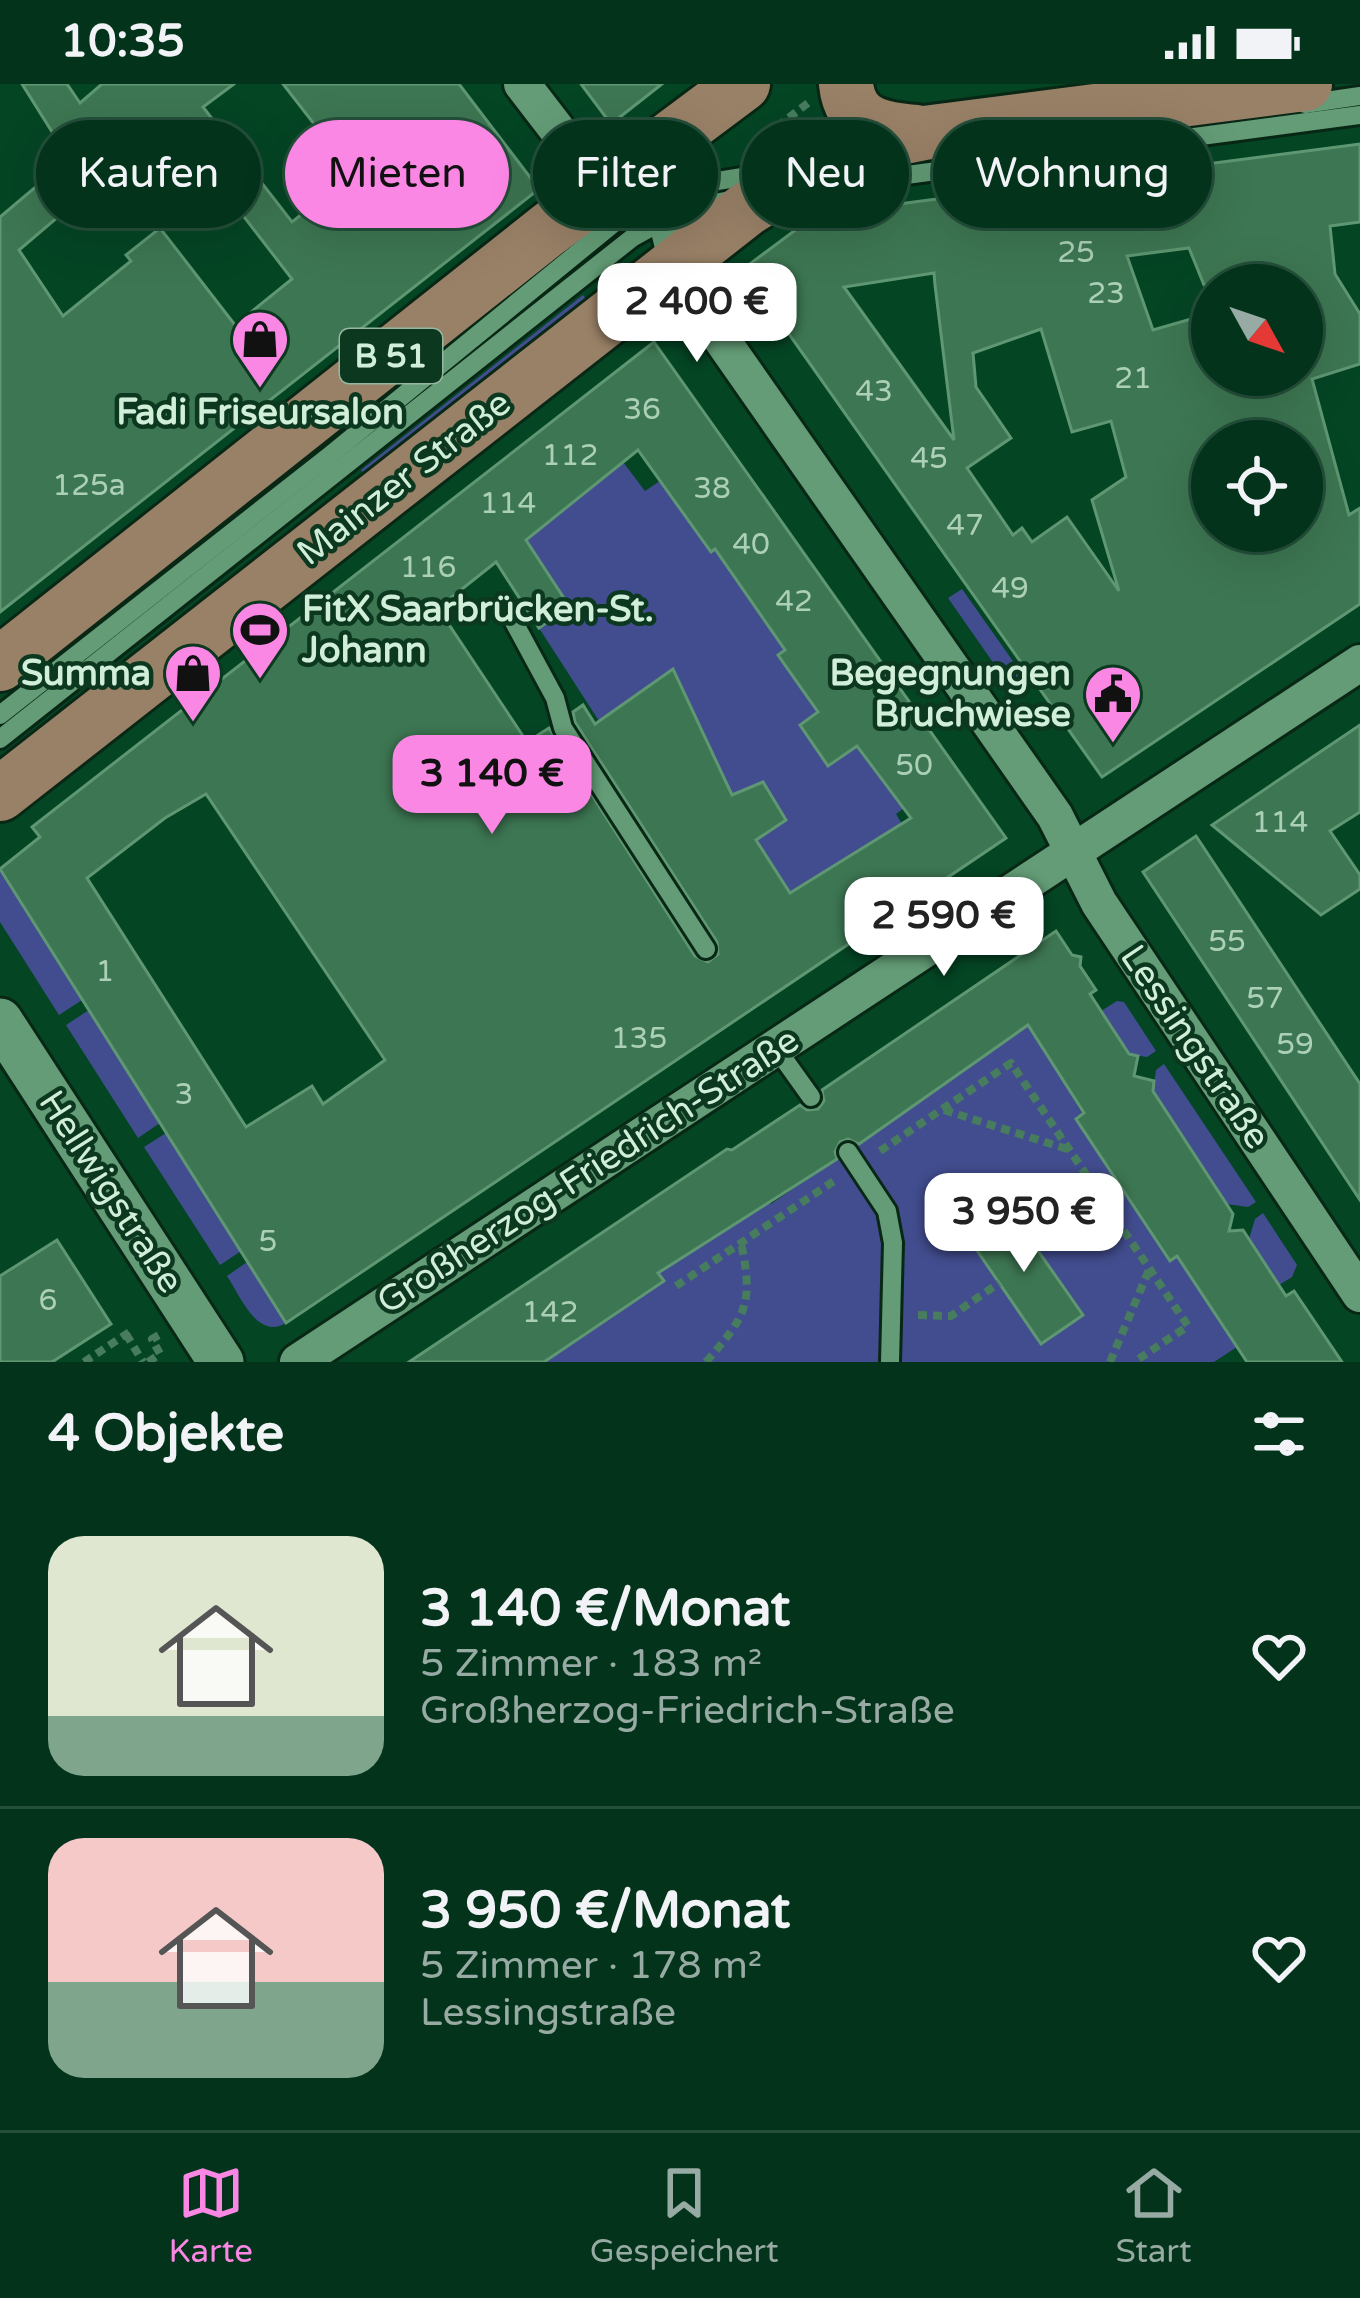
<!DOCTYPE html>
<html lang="de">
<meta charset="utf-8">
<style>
:root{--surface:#03341b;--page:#113f28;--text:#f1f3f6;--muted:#97aaa3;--line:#244f3a;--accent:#fb87e5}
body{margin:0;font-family:"Varela Round",sans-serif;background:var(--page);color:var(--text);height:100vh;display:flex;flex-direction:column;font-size:45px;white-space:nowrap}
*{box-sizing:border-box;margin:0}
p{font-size:39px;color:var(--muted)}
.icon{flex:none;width:66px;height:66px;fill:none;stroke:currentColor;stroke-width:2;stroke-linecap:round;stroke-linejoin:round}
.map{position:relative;height:1278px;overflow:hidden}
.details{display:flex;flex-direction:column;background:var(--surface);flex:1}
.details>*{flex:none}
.banner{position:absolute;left:36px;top:36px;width:1290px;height:108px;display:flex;gap:24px}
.needle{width:78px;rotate:130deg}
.tools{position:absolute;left:1191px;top:180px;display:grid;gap:24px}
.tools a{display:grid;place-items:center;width:132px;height:132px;border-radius:50%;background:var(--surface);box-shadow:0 12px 48px #0002,0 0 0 3px var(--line);font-size:60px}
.price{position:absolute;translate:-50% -102px;padding:0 27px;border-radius:24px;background:#fff;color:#222;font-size:39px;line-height:78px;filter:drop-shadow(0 3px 6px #0008)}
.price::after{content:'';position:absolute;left:50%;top:72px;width:36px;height:27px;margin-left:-18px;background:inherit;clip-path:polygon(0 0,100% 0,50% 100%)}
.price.current{background:var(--accent);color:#111}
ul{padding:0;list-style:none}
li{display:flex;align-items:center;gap:36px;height:300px;padding:0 48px}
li+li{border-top:3px solid var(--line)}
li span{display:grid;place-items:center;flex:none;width:336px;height:240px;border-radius:36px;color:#555}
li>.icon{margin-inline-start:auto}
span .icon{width:144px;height:144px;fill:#fffc;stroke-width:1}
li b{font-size:51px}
h2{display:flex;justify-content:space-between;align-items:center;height:144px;padding:0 48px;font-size:51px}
.chip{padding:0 42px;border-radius:54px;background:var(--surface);box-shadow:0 12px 48px #0002,0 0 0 3px var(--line);font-size:42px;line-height:108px}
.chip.current{background:var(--accent);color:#111}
.status{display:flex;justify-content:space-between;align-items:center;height:84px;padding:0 60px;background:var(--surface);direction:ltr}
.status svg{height:33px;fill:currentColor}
.tab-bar{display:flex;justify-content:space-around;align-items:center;height:168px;border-top:3px solid var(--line);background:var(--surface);font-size:33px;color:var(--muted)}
.tab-bar a{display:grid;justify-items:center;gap:6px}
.tab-bar .current{color:var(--accent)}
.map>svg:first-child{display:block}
</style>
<div class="status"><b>10:35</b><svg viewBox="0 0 49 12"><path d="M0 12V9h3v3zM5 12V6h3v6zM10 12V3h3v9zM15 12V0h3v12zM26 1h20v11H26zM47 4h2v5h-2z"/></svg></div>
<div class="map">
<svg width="1360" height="1278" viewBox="0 0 1360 1278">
<rect width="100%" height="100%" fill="#044524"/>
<g fill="#424d8f">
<path d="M583 211 592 223 370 397 361 386Z"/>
<path d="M623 378 645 407 660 397 711 468 715 465 785 566 779 571 872 678 904 724 896 730 902 740 790 809 756 756 786 735 763 699 732 711 672 585 599 637 539 544 569 521 542 481 516 464Z"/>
<path d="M962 505 1027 597 1013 607 948 514Z"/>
<path d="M0 787 82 916 59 931 0 838Z"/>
<path d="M1117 917 1124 918 1156 967 1147 973 1129 970 1101 927Z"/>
<path d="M89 926 160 1039 138 1054 66 941Z"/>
<path d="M1048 928 1045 968 1171 1176 1177 1172 1258 1249 1214 1278H544L663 1198 658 1189 767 1117 771 1120Z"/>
<path d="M1164 980 1256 1118 1248 1123 1227 1120 1153 1007 1156 986Z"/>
<path d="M166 1049 241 1167 220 1181 144 1063Z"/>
<path d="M1263 1129 1297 1181 1292 1193 1279 1201 1249 1155 1255 1135Z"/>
<path d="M247 1178 286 1239C257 1256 241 1213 227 1192Z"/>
</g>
<g fill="#3d7652" stroke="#5e9772" stroke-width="3" fill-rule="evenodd">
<path d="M22 0H67L80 19 102 0H234L203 23 292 138 353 90 283 0H459L539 105 0 528V133L69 75ZM140 63 161 87 190 63 292 195 235 241 160 144 126 171 131 177 63 232 19 166Z"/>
<path d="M581 0H662L611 40Z"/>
<path d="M1360 60V138L1330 142 1335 190 1360 230V280L1312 295 1349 431 1360 424V520L1102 693 743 185 813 133 829 129ZM1189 164 1204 201H1302L1313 259 1302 262V291H1212V229L1153 246 1127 172ZM934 189 935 201 954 356 844 203ZM1041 245 1072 348 1111 337 1126 393 1092 416 1119 507 1067 433 1032 458 1022 444 1013 451 967 384 1011 354 976 303 973 269ZM1212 357H1302V447H1212Z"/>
<path d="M654 258 1006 754 286 1239 0 785 40 753 32 743ZM638 366 711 468 715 465 785 566 778 571 818 628 800 641 828 682 857 662 911 734 790 809 756 756 786 736 763 698 732 711 673 585 595 640 583 621 573 628 575 638 717 858 718 870 708 878 695 872 549 644 527 658 438 524 496 478 539 544 569 522 526 456ZM206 710 385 976 323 1020 312 1002 246 1043 87 794 165 734Z"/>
<path d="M1360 641V728L1330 747 1360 791V805L1321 831 1212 741Z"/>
<path d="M1196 752 1360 1000V1116L1143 788Z"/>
<path d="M1056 847 1072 871 1081 873 1080 882 1096 906 1090 910 1129 970 1138 972 1134 992 1154 997 1153 1007 1233 1130 1229 1147 1243 1146 1286 1212 1294 1207 1342 1278H1247L1177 1172 1170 1177 1076 1035 1084 1029 1028 941 859 1060 848 1055 840 1058 835 1068 837 1075 658 1189 664 1197 544 1278H409L727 1065 732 1066 800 1021 807 1026 818 1025 824 1017 822 1006Z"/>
<path d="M1006 1121 1083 1231 1041 1260 965 1149Z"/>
<path d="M57 1156 111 1240 52 1278H0V1192Z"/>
</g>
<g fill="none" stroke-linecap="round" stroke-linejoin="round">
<defs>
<g id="service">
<path d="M1305 20 1360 12"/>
<path d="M816 103 1360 31"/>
<path d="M509 529 555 614 563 644 706 865"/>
<path d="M0 631 329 372 619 135 687 102 772 88"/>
<path d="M0 655 632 154 686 124 736 115"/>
<path d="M776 964 811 1013"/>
<path d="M848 1068 887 1127 893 1159 890 1278"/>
</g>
<g id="minor">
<path d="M522 0 602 104"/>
<path d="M686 47C651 106 667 161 696 219L1055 732 1099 819 1360 1210"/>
<path d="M298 1278 1360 579"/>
</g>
<path id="tertiary" d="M0 937 221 1278"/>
<g id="primary">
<path d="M846 0C850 40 881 45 916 48"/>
<path d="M0 580 549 145 743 0"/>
<path d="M0 710 747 125 831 72 860 62 924 49 1305 0"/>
</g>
</defs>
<use href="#service" stroke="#082715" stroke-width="24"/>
<use href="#minor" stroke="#082715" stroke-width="42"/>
<use href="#tertiary" stroke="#082715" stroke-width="51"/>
<use href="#primary" stroke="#082715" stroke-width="60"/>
<g stroke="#477c5f" stroke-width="8" stroke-dasharray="9 6" stroke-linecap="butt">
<path d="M753 61 808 19"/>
<path d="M944 1026 1067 1065"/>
<path d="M880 1067 1011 979 1188 1242 1134 1278"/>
<path d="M676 1202 837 1095"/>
<path d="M918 1231 951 1232 999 1199"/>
<path d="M126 1250 143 1278"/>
<path d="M84 1278 131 1247"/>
<path d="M148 1278 160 1270 152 1255 159 1251"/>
<path d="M706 1278C746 1232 754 1220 741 1159"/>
<path d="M1110 1278 1149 1186"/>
</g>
<use href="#service" stroke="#639c76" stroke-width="18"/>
<use href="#minor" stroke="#639c76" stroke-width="36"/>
<use href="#tertiary" stroke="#639c76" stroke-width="45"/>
<use href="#primary" stroke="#998167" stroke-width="54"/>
</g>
<defs>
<symbol id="shop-pin" viewBox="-11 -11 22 30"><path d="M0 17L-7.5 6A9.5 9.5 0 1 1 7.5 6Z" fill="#fb87e5" stroke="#0b381f"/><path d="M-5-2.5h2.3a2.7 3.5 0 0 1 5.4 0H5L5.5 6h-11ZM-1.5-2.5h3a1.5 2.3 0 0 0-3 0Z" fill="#111"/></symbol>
<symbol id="stadium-pin" viewBox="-11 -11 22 30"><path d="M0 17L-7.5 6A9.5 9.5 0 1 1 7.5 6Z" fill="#fb87e5" stroke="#0b381f"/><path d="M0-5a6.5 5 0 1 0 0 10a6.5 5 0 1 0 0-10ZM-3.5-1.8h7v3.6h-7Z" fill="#111"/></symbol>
<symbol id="civic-pin" viewBox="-11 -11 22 30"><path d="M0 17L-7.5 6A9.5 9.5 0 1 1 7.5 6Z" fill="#fb87e5" stroke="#0b381f"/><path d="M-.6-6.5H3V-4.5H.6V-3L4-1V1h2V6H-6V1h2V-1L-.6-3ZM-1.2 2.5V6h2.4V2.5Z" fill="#111"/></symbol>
</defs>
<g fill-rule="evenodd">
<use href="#shop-pin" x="227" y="222" width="66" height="90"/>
<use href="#stadium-pin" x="227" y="513" width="66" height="90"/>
<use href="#shop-pin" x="160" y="556" width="66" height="90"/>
<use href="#civic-pin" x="1080" y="577" width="66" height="90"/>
</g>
<g text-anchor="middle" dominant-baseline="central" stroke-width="9" stroke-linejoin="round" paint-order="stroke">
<g font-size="30" fill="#acd0b7">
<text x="1076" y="168">25</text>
<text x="1106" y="209">23</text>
<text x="1133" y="294">21</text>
<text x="874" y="307">43</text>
<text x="642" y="325">36</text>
<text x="570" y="371">112</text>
<text x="929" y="374">45</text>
<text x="89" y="401">125a</text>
<text x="712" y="404">38</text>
<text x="508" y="419">114</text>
<text x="965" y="441">47</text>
<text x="751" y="460">40</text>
<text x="428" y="483">116</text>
<text x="1010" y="504">49</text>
<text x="794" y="517">42</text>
<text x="914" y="681">50</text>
<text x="1280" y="738">114</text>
<text x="1227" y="857">55</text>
<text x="105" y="887">1</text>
<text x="1265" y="914">57</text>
<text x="639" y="954">135</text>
<text x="1295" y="960">59</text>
<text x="184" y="1010">3</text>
<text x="268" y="1157">5</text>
<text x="48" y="1216">6</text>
<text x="550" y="1228">142</text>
</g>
<rect fill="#0b381f" stroke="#96b7a1" stroke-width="3" x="340" y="245" width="102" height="54" rx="9"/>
<g font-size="33" font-weight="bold" fill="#d1eed9">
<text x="391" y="272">B 51</text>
</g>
<g font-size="36" font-weight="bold" fill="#d1eed9" stroke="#0b381f" text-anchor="end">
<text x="260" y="328" text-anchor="middle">Fadi Friseursalon</text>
<text x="302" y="525" text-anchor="start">FitX Saarbrücken-St.<tspan x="302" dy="41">Johann</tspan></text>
<text x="151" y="589">Summa</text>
<text x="1071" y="589">Begegnungen<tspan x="1071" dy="41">Bruchwiese</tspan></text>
</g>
<g font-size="36" fill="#d1eed9" stroke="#0b381f">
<text transform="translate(404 394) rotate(-38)">Mainzer Straße</text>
<text transform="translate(1195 963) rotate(56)">Lessingstraße</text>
<text transform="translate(588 1087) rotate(-33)">Großherzog-Friedrich-Straße</text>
<text transform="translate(111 1108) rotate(57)">Hellwigstraße</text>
</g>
</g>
</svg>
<div class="tools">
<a><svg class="needle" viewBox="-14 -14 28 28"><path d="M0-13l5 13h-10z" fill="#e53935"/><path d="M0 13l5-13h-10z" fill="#97aaa3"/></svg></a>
<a><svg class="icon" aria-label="locate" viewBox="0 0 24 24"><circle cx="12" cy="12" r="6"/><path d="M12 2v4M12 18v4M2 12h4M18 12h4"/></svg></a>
</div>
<b class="price" style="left:697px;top:281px">2 400 €</b>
<b class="price current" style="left:492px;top:753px">3 140 €</b>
<b class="price" style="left:944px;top:895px">2 590 €</b>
<b class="price" style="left:1024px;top:1191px">3 950 €</b>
<div class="banner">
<a class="chip">Kaufen</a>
<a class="chip current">Mieten</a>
<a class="chip">Filter</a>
<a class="chip">Neu</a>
<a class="chip">Wohnung</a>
</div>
</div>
<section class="details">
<h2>4 Objekte<svg class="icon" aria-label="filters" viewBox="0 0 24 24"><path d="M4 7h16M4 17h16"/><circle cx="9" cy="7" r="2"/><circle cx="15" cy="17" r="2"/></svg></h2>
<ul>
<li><span style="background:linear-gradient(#dfe7d0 75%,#7fa58c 0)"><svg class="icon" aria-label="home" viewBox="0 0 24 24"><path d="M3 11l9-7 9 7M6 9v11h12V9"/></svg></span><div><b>3 140 €/Monat</b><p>5 Zimmer · 183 m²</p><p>Großherzog-Friedrich-Straße</p></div><svg class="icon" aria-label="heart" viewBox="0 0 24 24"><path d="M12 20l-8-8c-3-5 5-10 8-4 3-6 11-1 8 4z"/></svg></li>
<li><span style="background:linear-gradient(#f6c9c9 60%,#7fa58c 0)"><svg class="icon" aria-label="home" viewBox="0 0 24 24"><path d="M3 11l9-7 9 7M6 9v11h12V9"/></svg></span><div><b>3 950 €/Monat</b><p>5 Zimmer · 178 m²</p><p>Lessingstraße</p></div><svg class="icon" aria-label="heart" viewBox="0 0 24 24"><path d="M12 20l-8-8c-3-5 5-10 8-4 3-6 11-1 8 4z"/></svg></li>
</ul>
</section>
<nav class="tab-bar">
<a class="current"><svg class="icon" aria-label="map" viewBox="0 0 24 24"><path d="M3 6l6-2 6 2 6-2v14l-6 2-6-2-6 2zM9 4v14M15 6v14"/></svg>Karte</a>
<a><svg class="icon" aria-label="saved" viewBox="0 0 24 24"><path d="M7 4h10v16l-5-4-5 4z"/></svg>Gespeichert</a>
<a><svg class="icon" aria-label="home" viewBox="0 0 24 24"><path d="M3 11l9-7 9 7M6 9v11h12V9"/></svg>Start</a>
</nav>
